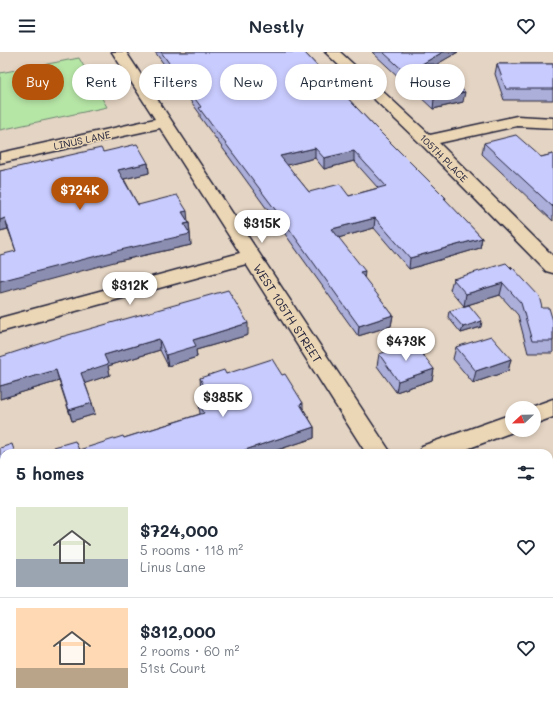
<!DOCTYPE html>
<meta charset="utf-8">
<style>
:root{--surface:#fff;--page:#f2f2f3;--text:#1f2937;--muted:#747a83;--line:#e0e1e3;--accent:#b45309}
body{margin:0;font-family:Mali,sans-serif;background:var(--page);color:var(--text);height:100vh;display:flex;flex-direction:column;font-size:15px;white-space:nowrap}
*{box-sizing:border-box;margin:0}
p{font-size:13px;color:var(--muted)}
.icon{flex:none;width:22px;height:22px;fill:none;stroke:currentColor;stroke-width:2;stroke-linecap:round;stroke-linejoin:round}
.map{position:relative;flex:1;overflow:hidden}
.sheet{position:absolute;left:0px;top:397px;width:553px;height:256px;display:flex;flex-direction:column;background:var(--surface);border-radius:12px 12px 0 0;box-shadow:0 2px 6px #0003}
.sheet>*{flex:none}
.guide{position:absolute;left:12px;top:12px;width:529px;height:36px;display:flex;gap:8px}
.needle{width:26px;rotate:248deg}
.tools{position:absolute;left:505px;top:349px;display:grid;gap:8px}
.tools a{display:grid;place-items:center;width:36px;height:36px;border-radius:50%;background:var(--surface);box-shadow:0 2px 6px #0003;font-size:20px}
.price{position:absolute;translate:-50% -34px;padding:0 9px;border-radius:14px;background:#fff;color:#222;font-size:13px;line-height:26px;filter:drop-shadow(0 1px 2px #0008)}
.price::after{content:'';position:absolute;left:50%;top:24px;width:12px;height:9px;margin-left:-6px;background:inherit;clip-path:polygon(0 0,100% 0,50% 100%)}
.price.active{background:var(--accent);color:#fff}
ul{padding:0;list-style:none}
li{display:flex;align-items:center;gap:12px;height:100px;padding:0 16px}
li+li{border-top:1px solid var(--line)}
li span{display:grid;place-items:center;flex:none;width:112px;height:80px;border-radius:0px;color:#555}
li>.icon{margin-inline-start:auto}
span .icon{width:48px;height:48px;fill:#fffc;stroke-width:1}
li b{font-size:17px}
h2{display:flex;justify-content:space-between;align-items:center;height:48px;padding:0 16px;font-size:17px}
.tag{padding:0 14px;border-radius:18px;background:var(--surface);box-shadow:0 2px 6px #0003;font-size:14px;line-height:36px}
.tag.active{background:var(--accent);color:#fff}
header{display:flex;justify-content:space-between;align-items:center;height:52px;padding:0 16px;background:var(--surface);font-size:18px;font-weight:600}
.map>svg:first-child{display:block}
</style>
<header><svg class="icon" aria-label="menu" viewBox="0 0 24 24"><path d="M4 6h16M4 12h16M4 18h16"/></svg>Nestly<svg class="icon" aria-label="heart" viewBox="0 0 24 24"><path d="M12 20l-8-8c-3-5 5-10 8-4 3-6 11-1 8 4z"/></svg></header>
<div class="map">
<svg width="553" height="653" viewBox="0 0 553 653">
<rect width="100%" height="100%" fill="#e4d4c3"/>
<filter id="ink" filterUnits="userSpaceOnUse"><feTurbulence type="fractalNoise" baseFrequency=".025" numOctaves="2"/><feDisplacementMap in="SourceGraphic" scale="8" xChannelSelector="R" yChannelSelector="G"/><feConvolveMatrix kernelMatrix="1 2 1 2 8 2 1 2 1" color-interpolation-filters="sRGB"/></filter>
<g filter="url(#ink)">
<path fill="#b6e6a6" stroke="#6c8470" d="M79 6 107 55 0 78V21Z"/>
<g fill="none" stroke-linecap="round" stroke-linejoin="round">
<defs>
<g id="minor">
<path d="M112 0H126L391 401H366L246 212 0 280V266L240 201 160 76 0 111V101L155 67Z"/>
<path d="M325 0H340L430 83 517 64 553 66V76L517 74 439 91 553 204V221L546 219 421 92Z"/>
<path d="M553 347V365L534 372V356H528Z"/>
<path d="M512 362V378H518L456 401H418L422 394Z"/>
<path d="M4 543V569L0 571V545Z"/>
<path d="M549 638 553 642V653H527L525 649H549Z"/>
<path d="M390 649H426L424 653H388Z"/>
<path d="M430 649H460L462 653H432Z"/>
</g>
</defs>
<use href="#minor" stroke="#22223b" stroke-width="3"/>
<use href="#minor" fill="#ebd6b5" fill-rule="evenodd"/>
</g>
<g fill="#acafda" stroke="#22223b" fill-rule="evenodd">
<path d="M155 0H304L374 74 446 146 445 148 482 186 480 196 409 217 374 176 338 186 364 226 393 263 391 274 358 284 280 175 200 65V62ZM315 106 324 117 354 109 378 136 349 144 309 140 287 113Z"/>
<path d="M372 0H458L435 13 463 50 433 57Z"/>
<path d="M497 12H553V48H504L495 22Z"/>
<path d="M484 91 541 105 553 102V169L482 102Z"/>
<path d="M103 100 148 111 149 121 124 127 138 153 188 170 189 171 191 193 118 209 16 199 8 177 0 179V119Z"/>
<path d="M511 214 542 256 553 269V301H528L518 263 500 243 464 254 450 238 453 227 511 216Z"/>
<path d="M449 259 481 275 461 281 448 265Z"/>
<path d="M248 283 196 298 197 305 168 314 160 298 108 314 110 323 85 331 92 351 95 362 72 369 59 329 0 347 61 285Z"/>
<path d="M456 295 511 307 508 319 473 331 453 307Z"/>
<path d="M379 302 434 317 432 328 396 340 377 314Z"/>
<path d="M226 322 282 323 303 351V356L314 375V386L268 401H56L79 398 124 386 200 362 199 351 207 348 201 337 200 326Z"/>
<path d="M553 411V431L549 426V416L550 412Z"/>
<path d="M549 465 551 476 553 479V563L549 557Z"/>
</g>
<g fill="#8c8eb1" stroke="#22223b">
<path d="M443 0H458L420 22 422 12Z"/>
<path d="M465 40 463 50 433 57 434 47Z"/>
<path d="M315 96V106L280 115V104Z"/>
<path d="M354 99V109L324 117V106Z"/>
<path d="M148 111 149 121 120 128 118 118Z"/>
<path d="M187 159 188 170 182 160Z"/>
<path d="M5 166 8 177 0 179V168Z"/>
<path d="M375 166 374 176 331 188 332 177Z"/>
<path d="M189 171 191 193 118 209 0 241V229Z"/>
<path d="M482 186 480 196 409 217 410 206Z"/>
<path d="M365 219 364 229 360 220Z"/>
<path d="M503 231 500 243 464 254 466 242Z"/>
<path d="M393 263 391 274 358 284 359 274Z"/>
<path d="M482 269 481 275 461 281 463 275Z"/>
<path d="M248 271V283L196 298 197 305 168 314 166 303 193 288Z"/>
<path d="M159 287 160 298 108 314 110 323 83 332 81 321 104 303Z"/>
<path d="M511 307 508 319 473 331 476 319Z"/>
<path d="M434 317 432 328 396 340 398 329Z"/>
<path d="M56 318 59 329 0 347V334Z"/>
<path d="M92 351 95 362 72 369 69 358Z"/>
<path d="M314 375V386L268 401H236Z"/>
<path d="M553 470 549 480V472Z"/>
<path d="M4 478V490L0 491V480Z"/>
<path d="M61 649H63L64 653H62Z"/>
<path d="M102 649H110L103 652Z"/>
</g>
<g fill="#c8cbfd" stroke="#22223b" fill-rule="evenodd">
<path d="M161 0H304L374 74 446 146H444L482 186 410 206 375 166 332 177 365 219 360 220 393 263 359 274 280 164 199 56 201 55ZM315 96 324 106 354 99 386 134 349 144 340 132 309 140 280 104Z"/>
<path d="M383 0H443L422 12H434L465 40 434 47Z"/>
<path d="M497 12H553V37H506Z"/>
<path d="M516 83 541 105 553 102V155L484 91Z"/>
<path d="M137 92 148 111 118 118 138 153 177 143 187 159 182 160 189 171 184 172 190 182 116 199 0 229V203L16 199 5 166 0 168V119L101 96 103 100Z"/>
<path d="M506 211 512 217 511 214 539 244 542 256H549L553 269V289H532L521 251 503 231 466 242 453 227Z"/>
<path d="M228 238 248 271 193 288 196 294 166 303 159 287 104 303 108 312 81 321 92 351 69 358 56 318 0 334V305L61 285Z"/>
<path d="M469 253 482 269 463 275 449 259Z"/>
<path d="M491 284 511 307 476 319 456 295Z"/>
<path d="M414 291 434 317 398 329 379 302Z"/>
<path d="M272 307 282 323 285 322 303 351 300 352 314 375 236 401H56L54 395 75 389 79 398 123 384 124 386 204 361 199 351 211 347 200 326 224 318 226 322Z"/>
<path d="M12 392 15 401H4V478L0 480V396Z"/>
<path d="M553 411V415L550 412Z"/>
<path d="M549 465 553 470 549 472Z"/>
<path d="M549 474 553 479V543L549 537Z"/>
<path d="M15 649H61L62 653H16Z"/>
</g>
</g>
<g text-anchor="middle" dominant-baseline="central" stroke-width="3" stroke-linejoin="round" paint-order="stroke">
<g font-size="10" fill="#22223b" stroke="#ebd6b5">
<text transform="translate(82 88) rotate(-12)">LINUS LANE</text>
<text transform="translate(444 106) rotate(45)">105TH PLACE</text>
</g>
<g font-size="12" fill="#22223b" stroke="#ebd6b5">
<text transform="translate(288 261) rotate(57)">WEST 105TH STREET</text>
</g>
</g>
</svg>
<div class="tools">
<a><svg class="needle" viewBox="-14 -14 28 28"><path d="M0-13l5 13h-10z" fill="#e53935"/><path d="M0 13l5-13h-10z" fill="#747a83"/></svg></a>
</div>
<b class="price active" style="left:80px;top:159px">$724K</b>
<b class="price" style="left:262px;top:192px">$315K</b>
<b class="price" style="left:130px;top:254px">$312K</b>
<b class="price" style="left:406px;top:310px">$473K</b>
<b class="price" style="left:223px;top:366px">$385K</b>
<div class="guide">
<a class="tag active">Buy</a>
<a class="tag">Rent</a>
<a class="tag">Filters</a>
<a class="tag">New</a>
<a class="tag">Apartment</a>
<a class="tag">House</a>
</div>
<section class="sheet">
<h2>5 homes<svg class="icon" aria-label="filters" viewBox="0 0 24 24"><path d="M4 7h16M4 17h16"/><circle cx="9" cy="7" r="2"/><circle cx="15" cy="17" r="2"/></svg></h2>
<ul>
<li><span style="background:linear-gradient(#dfe7d0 65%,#9aa5b1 0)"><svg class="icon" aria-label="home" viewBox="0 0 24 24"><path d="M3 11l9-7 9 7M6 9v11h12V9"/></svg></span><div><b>$724,000</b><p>5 rooms · 118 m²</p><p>Linus Lane</p></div><svg class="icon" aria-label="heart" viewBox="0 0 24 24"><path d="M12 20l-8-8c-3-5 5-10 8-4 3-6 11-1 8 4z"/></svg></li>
<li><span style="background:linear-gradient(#ffd9b3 75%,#b9a48a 0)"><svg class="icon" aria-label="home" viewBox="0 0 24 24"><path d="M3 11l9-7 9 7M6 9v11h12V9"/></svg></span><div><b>$312,000</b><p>2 rooms · 60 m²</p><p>51st Court</p></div><svg class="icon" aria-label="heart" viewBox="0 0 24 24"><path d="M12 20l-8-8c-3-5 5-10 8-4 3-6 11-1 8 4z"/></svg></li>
</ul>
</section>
</div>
